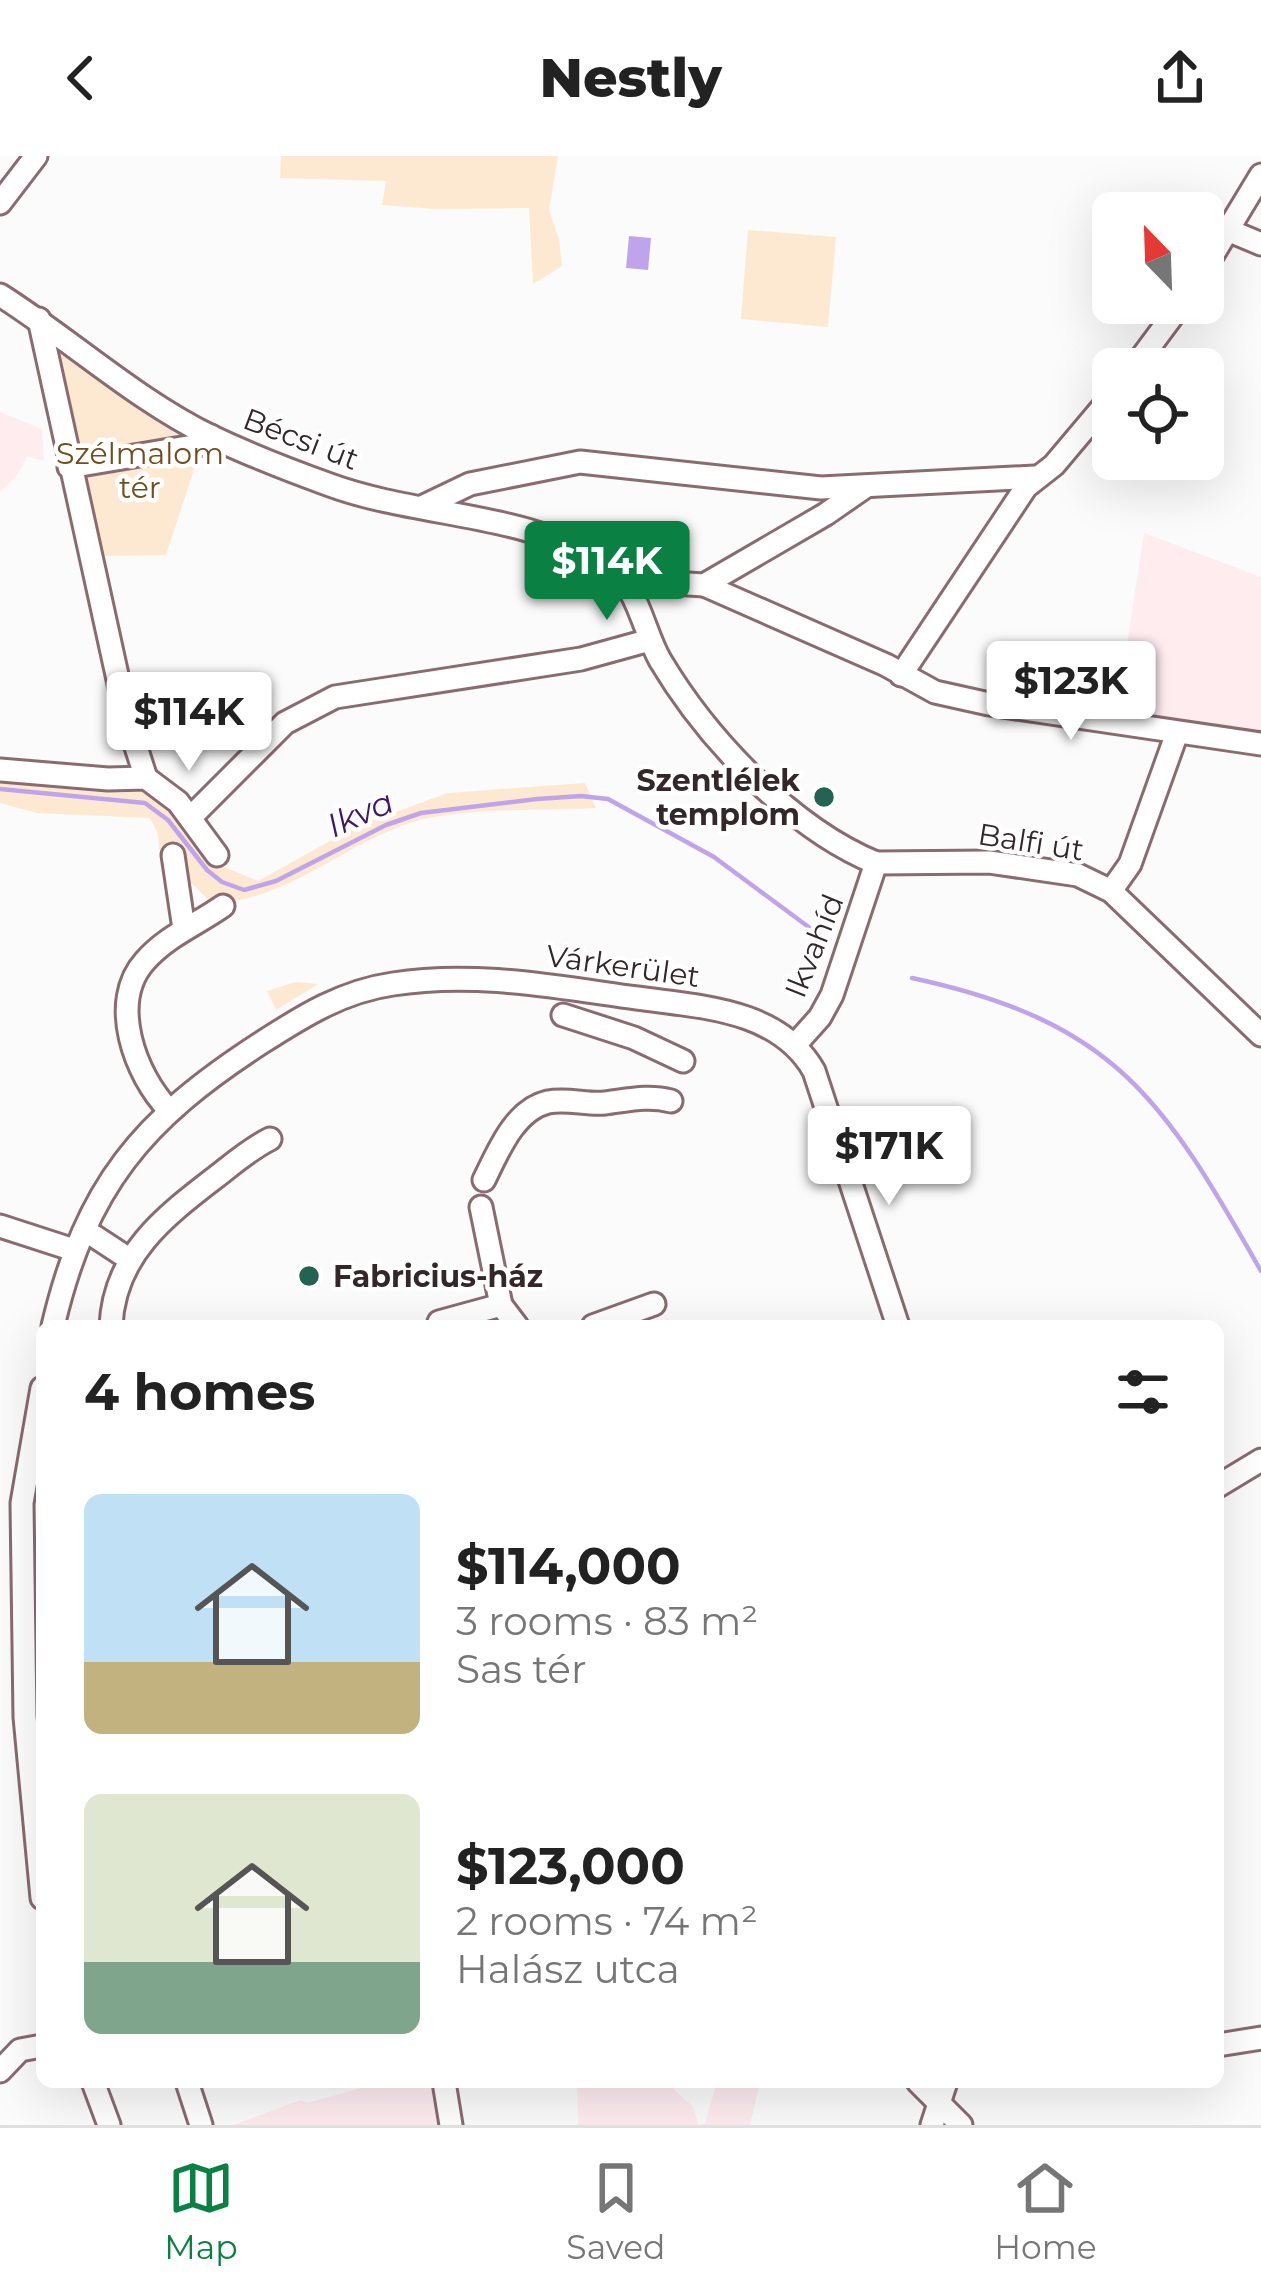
<!DOCTYPE html>
<meta charset="utf-8">
<style>
:root{--surface:#fff;--page:#f6f6f6;--text:#222;--muted:#767676;--line:#e0e0e0;--accent:#0b8043}
body{margin:0;font-family:Montserrat,sans-serif;background:var(--page);color:var(--text);height:100vh;display:flex;flex-direction:column;font-size:45px;white-space:nowrap}
*{box-sizing:border-box;margin:0}
p{font-size:39px;color:var(--muted)}
.icon{flex:none;width:66px;height:66px;fill:none;stroke:currentColor;stroke-width:2;stroke-linecap:round;stroke-linejoin:round}
.map{position:relative;flex:1;overflow:hidden}
.side{position:absolute;left:36px;top:1164px;width:1188px;height:768px;display:flex;flex-direction:column;background:var(--surface);border-radius:18px;box-shadow:0 12px 48px #0002}
.side>*{flex:none}
.needle{width:78px;rotate:337deg}
.fabs{position:absolute;left:1092px;top:36px;display:grid;gap:24px}
.fabs a{display:grid;place-items:center;width:132px;height:132px;border-radius:18px;background:var(--surface);box-shadow:0 12px 48px #0002;font-size:60px}
.price{position:absolute;translate:-50% -102px;padding:0 27px;border-radius:12px;background:#fff;color:#222;font-size:39px;line-height:78px;filter:drop-shadow(0 3px 6px #0008)}
.price::after{content:'';position:absolute;left:50%;top:72px;width:36px;height:27px;margin-left:-18px;background:inherit;clip-path:polygon(0 0,100% 0,50% 100%)}
.price.selected{background:var(--accent);color:#fff}
ul{padding:0;list-style:none}
li{display:flex;align-items:center;gap:36px;height:300px;padding:0 48px}
li span{display:grid;place-items:center;flex:none;width:336px;height:240px;border-radius:18px;color:#555}
li>.icon{margin-inline-start:auto}
span .icon{width:144px;height:144px;fill:#fffc;stroke-width:1}
li b{font-size:51px}
h2{display:flex;justify-content:space-between;align-items:center;height:144px;padding:0 48px;font-size:51px}
header{display:flex;justify-content:space-between;align-items:center;height:156px;padding:0 48px;background:var(--surface);font-size:54px;font-weight:800}
.tab-bar{display:flex;justify-content:space-around;align-items:center;height:168px;border-top:3px solid var(--line);background:var(--surface);font-size:33px;color:var(--muted)}
.tab-bar a{display:grid;justify-items:center;gap:6px}
.tab-bar .selected{color:var(--accent)}
.map>svg:first-child{display:block}
</style>
<header><svg class="icon" aria-label="back" viewBox="0 0 24 24"><path d="M15 5l-7 7 7 7"/></svg>Nestly<svg class="icon" aria-label="share" viewBox="0 0 24 24"><path d="M12 15V3M7 8l5-5 5 5M5 13v7h14v-7"/></svg></header>
<div class="map">
<svg width="1261" height="1969" viewBox="0 0 1261 1969">
<rect width="100%" height="100%" fill="#fbfbfb"/>
<g fill="#feecef">
<path d="M0 256 42 273 44 305 27 300 17 319 0 336Z"/>
<path d="M1144 377 1261 421V578L1117 555Z"/>
<path d="M383 1926H432L439 1969H233L301 1944 307 1947Z"/>
<path d="M577 1926H666L693 1951 699 1969 705 1967 717 1926H760L750 1969H578Z"/>
</g>
<g fill="#fde9d1">
<path d="M281 0H558L549 54 559 83 562 110 533 128 529 52 435 53 382 49 386 25 280 22Z"/>
<path d="M748 74 836 81 828 171 741 163Z"/>
<path d="M56 193 200 295 166 399 105 400Z"/>
<path d="M0 620 139 629 175 650 197 684 222 710 258 725 357 670 448 637 585 627 596 652C542 655 459 651 409 667 342 690 282 747 211 747L159 693 158 678 150 662 37 657 0 647Z"/>
<path d="M296 826 318 828 276 854 267 835Z"/>
</g>
<path fill="#bfa4eb" d="M629 80 651 82 648 114 626 112Z"/>
<g fill="none" stroke-linecap="round" stroke-linejoin="round">
<g stroke="#bfa4eb" stroke-width="4.5">
<path d="M0 633 145 647 168 664 207 714 222 726 244 734 276 725 386 669 421 657 537 643 581 640 608 643 714 701 814 775"/>
<path d="M912 822C1116 866 1163 943 1261 1115"/>
</g>
<defs>
<g id="minor">
<path d="M0 47 36 0"/>
<path d="M1230 75 1261 88"/>
<path d="M1203 115 1261 19"/>
<path d="M0 139C71 184 136 244 212 281 250 299 291 315 330 329 420 362 526 355 608 410 638 430 643 474 660 504 707 583 791 672 876 707"/>
<path d="M39 163 126 560 146 622"/>
<path d="M1133 213 1182 147"/>
<path d="M69 311 205 288 211 280"/>
<path d="M424 350 470 328 580 306 821 332 1035 321"/>
<path d="M704 429 886 509 935 536 989 548 1261 588"/>
<path d="M629 433 657 426 704 429 826 358 865 331"/>
<path d="M901 519 1026 331 1054 309 1113 239"/>
<path d="M0 614 108 623 146 622 178 646 217 699"/>
<path d="M190 662 285 567 335 541 581 503 650 484"/>
<path d="M173 699 184 773"/>
<path d="M876 707 989 706 1078 719 1111 735 1261 879"/>
<path d="M1111 735 1130 708 1177 577"/>
<path d="M563 859 634 882 683 905"/>
<path d="M795 889 820 861 832 839 876 707"/>
<path d="M169 954C135 919 108 846 145 805 167 780 196 769 223 750"/>
<path d="M484 1024C498 996 514 954 548 946 567 942 587 949 605 947 629 944 648 939 671 945"/>
<path d="M0 1070 74 1094"/>
<path d="M94 1080 129 1103"/>
<path d="M501 1149 517 1170"/>
<path d="M53 1170C86 1030 142 964 261 887 303 860 343 835 393 828 474 815 556 831 637 842 701 851 779 853 814 915L898 1170"/>
<path d="M111 1170C114 1099 164 1061 216 1021 234 1007 250 993 270 983"/>
<path d="M440 1170 439 1166 501 1149 481 1051"/>
<path d="M593 1170 654 1148"/>
<path d="M42 1232 22 1347 25 1561 42 1742"/>
<path d="M1218 1330 1261 1304"/>
<path d="M1218 1889 1261 1882"/>
<path d="M0 1915 20 1894 42 1890"/>
<path d="M93 1926 109 1969"/>
<path d="M187 1926 201 1969"/>
<path d="M444 1926 451 1969"/>
<path d="M918 1926 961 1969"/>
<path d="M932 1969 946 1926"/>
</g>
</defs>
<use href="#minor" stroke="#896b70" stroke-width="27"/>
<use href="#minor" stroke="#fff" stroke-width="21"/>
</g>
<g fill="#236351" stroke="#fff" stroke-width="4.5">
<circle cx="824" cy="641" r="12"/>
<circle cx="309" cy="1120" r="12"/>
</g>
<g text-anchor="middle" dominant-baseline="central" stroke-width="9" stroke-linejoin="round" paint-order="stroke">
<g font-size="30" fill="#332729" stroke="#fff">
<text transform="translate(301 283) rotate(21)">Bécsi út</text>
<text transform="translate(1031 686) rotate(9)">Balfi út</text>
<text transform="translate(814 790) rotate(-68)">Ikvahíd</text>
<text transform="translate(623 810) rotate(8)">Várkerület</text>
</g>
<g font-size="30" fill="#714e1d" stroke="#fff">
<text x="140" y="297">Szélmalom<tspan x="140" dy="34">tér</tspan></text>
</g>
<g font-size="30" font-weight="bold" fill="#332729" stroke="#fff" text-anchor="end">
<text x="800" y="624">Szentlélek<tspan x="800" dy="34">templom</tspan></text>
<text x="333" y="1120" text-anchor="start">Fabricius-ház</text>
</g>
<g font-size="33" font-style="italic" fill="#401869" stroke="#fff">
<text transform="translate(360 657) rotate(-24)">Ikva</text>
</g>
</g>
</svg>
<div class="fabs">
<a><svg class="needle" viewBox="-14 -14 28 28"><path d="M0-13l5 13h-10z" fill="#e53935"/><path d="M0 13l5-13h-10z" fill="#767676"/></svg></a>
<a><svg class="icon" aria-label="locate" viewBox="0 0 24 24"><circle cx="12" cy="12" r="6"/><path d="M12 2v4M12 18v4M2 12h4M18 12h4"/></svg></a>
</div>
<b class="price selected" style="left:607px;top:467px">$114K</b>
<b class="price" style="left:1071px;top:587px">$123K</b>
<b class="price" style="left:189px;top:618px">$114K</b>
<b class="price" style="left:889px;top:1052px">$171K</b>
<section class="side">
<h2>4 homes<svg class="icon" aria-label="filters" viewBox="0 0 24 24"><path d="M4 7h16M4 17h16"/><circle cx="9" cy="7" r="2"/><circle cx="15" cy="17" r="2"/></svg></h2>
<ul>
<li><span style="background:linear-gradient(#bfe0f5 70%,#c2b280 0)"><svg class="icon" aria-label="home" viewBox="0 0 24 24"><path d="M3 11l9-7 9 7M6 9v11h12V9"/></svg></span><div><b>$114,000</b><p>3 rooms · 83 m²</p><p>Sas tér</p></div></li>
<li><span style="background:linear-gradient(#dfe7d0 70%,#7fa58c 0)"><svg class="icon" aria-label="home" viewBox="0 0 24 24"><path d="M3 11l9-7 9 7M6 9v11h12V9"/></svg></span><div><b>$123,000</b><p>2 rooms · 74 m²</p><p>Halász utca</p></div></li>
</ul>
</section>
</div>
<nav class="tab-bar">
<a class="selected"><svg class="icon" aria-label="map" viewBox="0 0 24 24"><path d="M3 6l6-2 6 2 6-2v14l-6 2-6-2-6 2zM9 4v14M15 6v14"/></svg>Map</a>
<a><svg class="icon" aria-label="saved" viewBox="0 0 24 24"><path d="M7 4h10v16l-5-4-5 4z"/></svg>Saved</a>
<a><svg class="icon" aria-label="home" viewBox="0 0 24 24"><path d="M3 11l9-7 9 7M6 9v11h12V9"/></svg>Home</a>
</nav>
